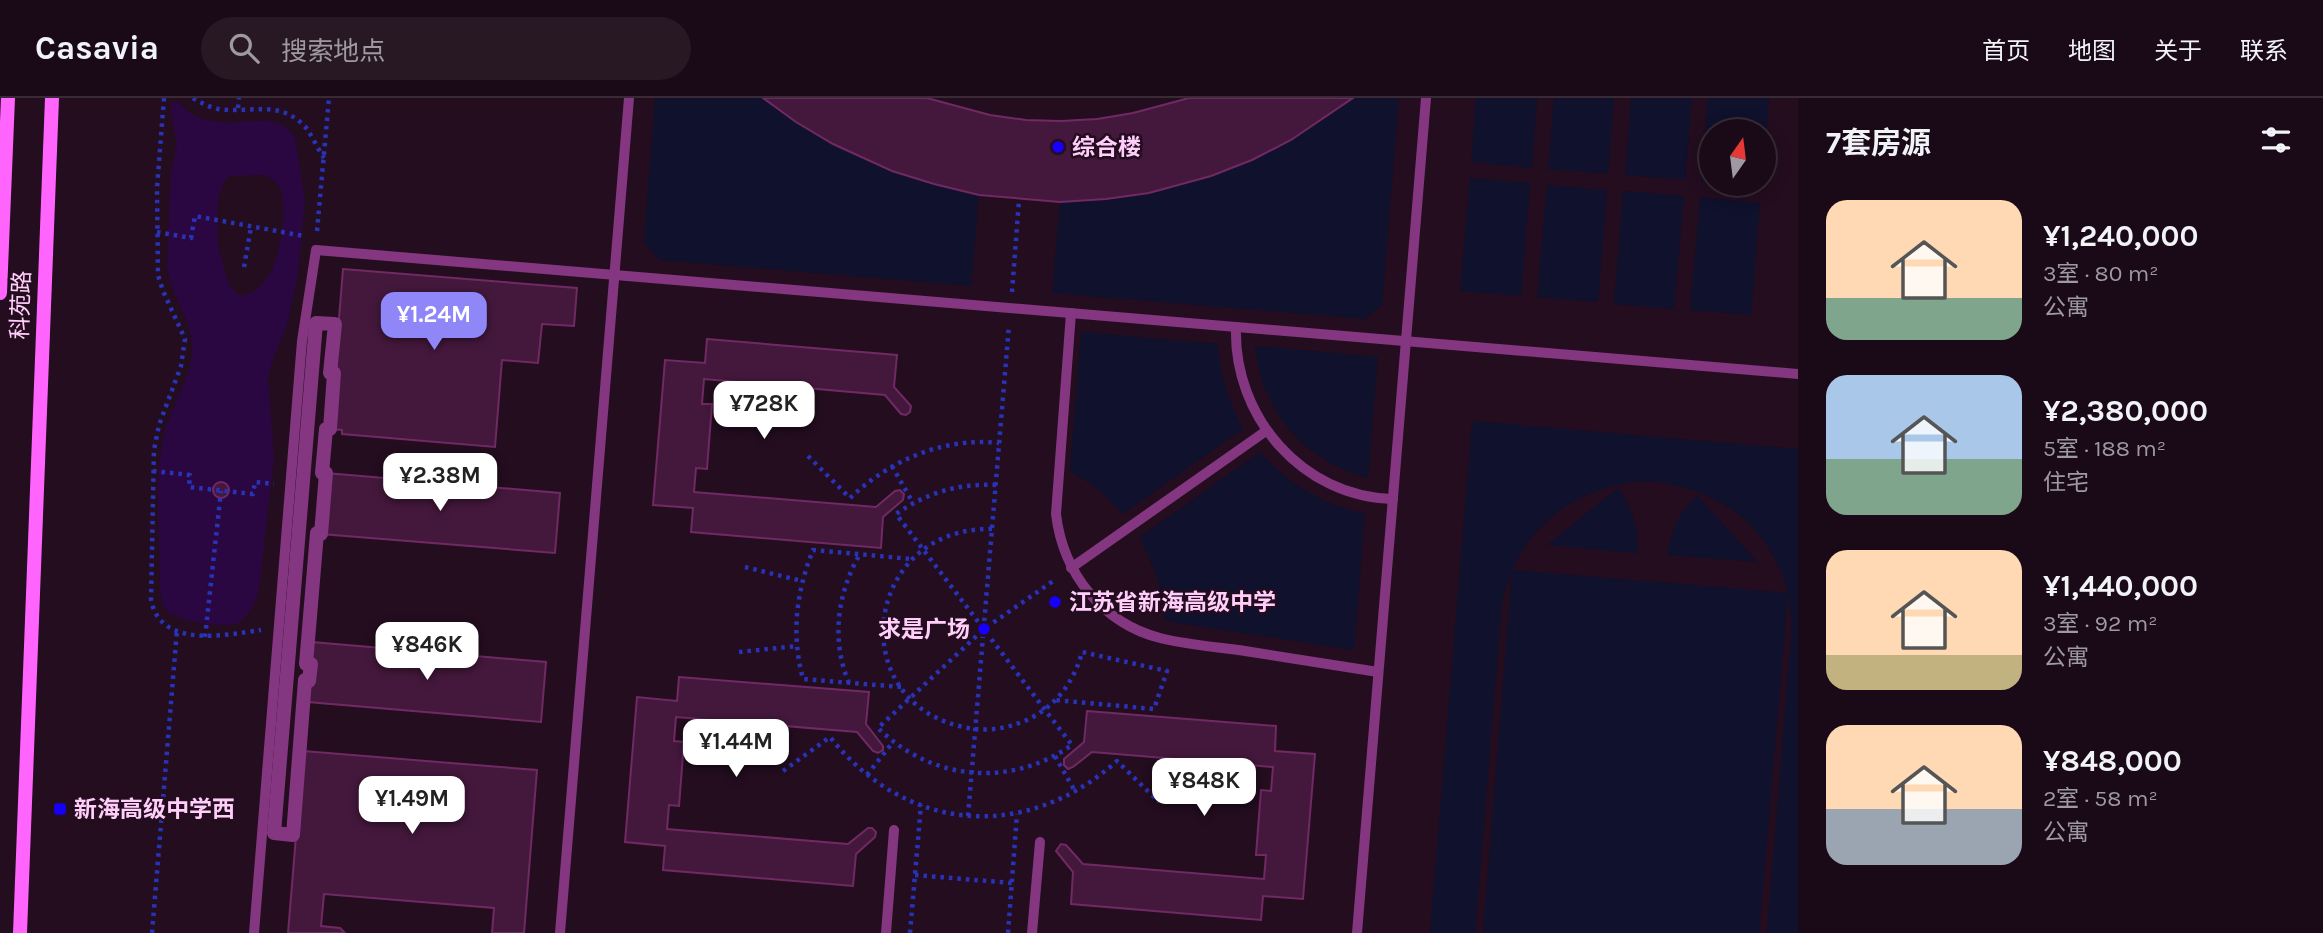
<!DOCTYPE html>
<html lang="zh">
<meta charset="utf-8">
<style>
:root{--surface:#1a0a17;--page:#271824;--text:#f1f3f6;--muted:#9f9aa1;--line:#382b36;--accent:#8f86f7}
body{margin:0;font-family:Karla,"Noto Sans SC",sans-serif;background:var(--page);color:var(--text);height:100vh;display:flex;flex-direction:column;font-size:26px;white-space:nowrap}
*{box-sizing:border-box;margin:0}
p{font-size:23px;color:var(--muted)}
.icon{flex:none;width:38px;height:38px;fill:none;stroke:currentColor;stroke-width:2;stroke-linecap:round;stroke-linejoin:round}
.map{position:relative;flex:1;overflow:hidden}
.panel{display:flex;flex-direction:column;background:var(--surface);width:525px}
.panel>*{flex:none}
.needle{width:46px;rotate:14deg}
.fabs{position:absolute;left:1699px;top:21px;display:grid;gap:14px}
.fabs a{display:grid;place-items:center;width:77px;height:77px;border-radius:50%;background:var(--surface);box-shadow:0 4px 18px #0003,0 0 0 2px var(--line);font-size:35px}
.price{position:absolute;translate:-50% -60px;padding:0 16px;border-radius:14px;background:#fff;color:#222;font-size:23px;line-height:46px;filter:drop-shadow(0 2px 4px #0008)}
.price::after{content:'';position:absolute;left:50%;top:42px;width:21px;height:16px;margin-left:-10px;background:inherit;clip-path:polygon(0 0,100% 0,50% 100%)}
.price.selected{background:var(--accent);color:#fff}
ul{padding:0;list-style:none}
li{display:flex;align-items:center;gap:21px;height:175px;padding:0 28px}
li span{display:grid;place-items:center;flex:none;width:196px;height:140px;border-radius:21px;color:#555}
li>.icon{margin-inline-start:auto}
span .icon{width:84px;height:84px;fill:#fffc;stroke-width:1}
li b{font-size:30px}
h2{display:flex;justify-content:space-between;align-items:center;height:84px;padding:0 28px;font-size:30px}
header{display:flex;align-items:center;gap:42px;box-sizing:border-box;height:98px;padding:0 35px;background:var(--surface);border-bottom:2px solid var(--line)}
header strong{font-size:33px}
nav{display:flex;gap:38px;margin-inline-start:auto;font-size:24px}
.search{width:490px;height:63px;background:var(--page);display:flex;align-items:center;gap:18px;box-sizing:border-box;padding:0 24px;border-radius:38px;color:var(--muted);font-size:26px}
main{display:flex;flex:1;min-height:0}
.map>svg:first-child{display:block}
</style>
<header>
<strong>Casavia</strong>
<div class="search"><svg class="icon" aria-label="search" viewBox="0 0 24 24"><circle cx="10" cy="10" r="6"/><path d="M15 15l6 6"/></svg>搜索地点</div>
<nav><a>首页</a><a>地图</a><a>关于</a><a>联系</a></nav>
</header>
<main>
<div class="map">
<svg width="1798" height="835" viewBox="0 0 1798 835">
<rect width="100%" height="100%" fill="#230d1f"/>
<g fill="#0f112d" fill-rule="evenodd">
<path d="M655 0H763L814 35 872 65 913 80 979 97 971 188 659 162 644 145Z"/>
<path d="M1353 0H1399L1382 207 1365 221 1052 195 1060 104C1167 100 1268 67 1353 0Z"/>
<path d="M1476 0H1537L1532 70 1471 64Z"/>
<path d="M1554 0H1614L1608 76 1548 71Z"/>
<path d="M1631 0H1692L1685 82 1625 77Z"/>
<path d="M1708 0H1769L1764 61V33H1712L1711 84H1701Z"/>
<path d="M1470 80 1530 85 1521 198 1460 193Z"/>
<path d="M1547 87 1607 92 1598 204 1537 199Z"/>
<path d="M1623 93 1684 98 1674 211 1614 206Z"/>
<path d="M1700 99 1760 105 1751 217 1690 212Z"/>
<path d="M1081 234 1218 246C1219 276 1229 305 1243 331L1123 416 1097 390 1070 373Z"/>
<path d="M1255 248 1378 259 1368 380C1305 364 1261 313 1255 248Z"/>
<path d="M1472 323 1798 351V835H1767L1791 540V519L1788 496 1759 835H1483L1512 473 1504 495 1501 516 1475 835H1430ZM1647 383C1717 389 1770 426 1788 495L1512 472C1537 416 1588 386 1647 383Z"/>
<path d="M1260 354C1289 387 1323 406 1365 416L1354 552 1165 523 1159 484 1140 439Z"/>
<path d="M1618 390C1633 410 1638 430 1638 455L1547 447Z"/>
<path d="M1697 397 1757 464 1667 457C1671 433 1679 414 1697 397Z"/>
</g>
<path fill="#2b0741" fill-rule="evenodd" d="M176 2C218 50 268 0 295 39L305 103 298 175 287 227 272 264 268 280 274 360 259 492C255 504 250 518 238 525 226 531 177 523 167 513 162 508 161 499 160 492 160 443 153 379 165 333 172 306 191 280 192 252 193 223 172 199 167 171L171 75 177 47 170 8ZM264 77C271 80 277 83 280 91 289 110 279 163 267 180 252 201 233 205 226 177 223 165 218 153 218 140 218 120 214 93 229 78Z"/>
<g fill="#44183c" stroke="#712964" stroke-width="2">
<path d="M763 0H927L990 17 1026 22 1061 23 1097 21 1133 15 1189 0H1353L1291 42 1252 62 1211 78 1149 95 1106 101 1060 104 979 97 934 86 892 73 833 46 796 24Z"/>
<path d="M343 171 577 190 574 228 542 226 538 265 502 262 495 349 342 336V332L330 331Z"/>
<path d="M707 241 897 257 894 289 911 308 910 314 906 317 901 316 885 297 704 281 702 306H712L707 371 696 370 694 394 876 409 895 393 900 392 904 396 903 402 883 419 881 450 691 434 693 410 653 407 665 262 705 265Z"/>
<path d="M326 375 560 395 555 455 321 436Z"/>
<circle cx="221" cy="392" r="8"/>
<path d="M312 544 546 564 541 624 308 604Z"/>
<path d="M679 579 869 594 866 626 883 648V652L878 655 873 653 857 634 676 619 674 643 684 644 679 708 669 707 667 731 848 746 868 730H872L876 734 875 739 856 756 853 788 663 772 665 748 625 744 637 599 677 603Z"/>
<path d="M1087 613 1276 628 1275 653 1315 656 1303 801 1263 798 1261 822 1071 806 1073 774 1056 753 1061 746 1066 747 1083 766 1264 781 1266 757H1256L1261 692 1271 693 1273 669 1092 654 1073 669 1068 671 1064 667V661L1084 644Z"/>
<path d="M303 653 537 672 524 835H492L494 810 324 796 321 828 340 830 345 835H288Z"/>
</g>
<g fill="none" stroke-linecap="round" stroke-linejoin="round">
<g stroke="#2933b8" stroke-width="4.5" stroke-dasharray="3.5 5" stroke-linecap="butt">
<path d="M164 0 157 90 158 177 163 193 185 241 181 268 159 327 154 352 151 502C161 551 225 537 261 532"/>
<path d="M193 0C201 5 209 9 218 11 250 16 281 0 307 31 313 40 318 51 324 60"/>
<path d="M238 10 239 0"/>
<path d="M317 133 329 0"/>
<path d="M157 134 191 140 195 118 304 138"/>
<path d="M244 169 251 129"/>
<path d="M1012 194 1019 102"/>
<path d="M808 358 850 400C890 362 944 339 999 345"/>
<path d="M892 368 913 405"/>
<path d="M153 373 190 377 189 389 253 396 255 384 274 386"/>
<path d="M996 387C959 385 926 395 896 416 955 493 1013 570 1072 647 1010 690 932 683 878 630L984 531 1056 481"/>
<path d="M992 431C865 429 843 599 959 628 980 634 1002 632 1022 624 1053 612 1074 585 1082 554L1167 573 1154 611 1055 602"/>
<path d="M745 469 802 483"/>
<path d="M205 539 221 393"/>
<path d="M739 554 797 548"/>
<path d="M849 585C831 543 837 495 860 456"/>
<path d="M901 589 803 581C791 536 796 495 813 452L912 461"/>
<path d="M1055 658 1076 695"/>
<path d="M783 673 830 639C907 736 1026 744 1117 663L1159 704"/>
<path d="M867 677 893 644"/>
<path d="M968 718 1009 227"/>
<path d="M915 777 1012 785"/>
<path d="M152 835 177 532"/>
<path d="M910 835 921 707"/>
<path d="M1008 835 1017 716"/>
</g>
<g stroke="#843681" stroke-width="10">
<path d="M1071 215 1056 416C1063 475 1102 525 1160 540 1188 547 1217 549 1245 553 1290 560 1334 567 1378 574"/>
<path d="M1236 229C1233 318 1302 399 1393 401"/>
<path d="M1071 470 1266 333"/>
<path d="M254 835 302 243 316 152 1798 276"/>
<path d="M560 835 629 0"/>
<path d="M886 835 894 732"/>
<path d="M1032 835 1040 744"/>
<path d="M1357 835 1426 0"/>
</g>
<path stroke="#843681" stroke-width="14" d="M316 225 335 226 330 275H334L330 331H326L322 375H326L321 436 317 435 306 566H311L309 583 305 582 293 737 274 735Z"/>
<g stroke="#ff65fc" stroke-width="14">
<path d="M0 195 8 0"/>
<path d="M20 835 52 0"/>
</g>
</g>
<g fill="#1700f9" stroke="#230d1f" stroke-width="2.5">
<circle cx="1058" cy="49" r="7"/>
<circle cx="1055" cy="504" r="7"/>
<circle cx="984" cy="531" r="7"/>
<rect x="53" y="704" width="14" height="14" rx="3.5"/>
</g>
<g text-anchor="middle" dominant-baseline="central" stroke-width="5" stroke-linejoin="round" paint-order="stroke">
<g font-size="23" font-weight="bold" fill="#ffcefa" stroke="#230d1f" text-anchor="start">
<text x="1072" y="49">综合楼</text>
<text x="1069" y="504">江苏省新海高级中学</text>
<text x="970" y="531" text-anchor="end">求是广场</text>
<text x="74" y="711">新海高级中学西</text>
</g>
<g font-size="23" fill="#ffcefa" stroke="#230d1f">
<text transform="translate(21 207) rotate(-88)">科苑路</text>
</g>
</g>
</svg>
<div class="fabs">
<a><svg class="needle" viewBox="-14 -14 28 28"><path d="M0-13l5 13h-10z" fill="#e53935"/><path d="M0 13l5-13h-10z" fill="#9f9aa1"/></svg></a>
</div>
<b class="price selected" style="left:434px;top:254px">¥1.24M</b>
<b class="price" style="left:764px;top:343px">¥728K</b>
<b class="price" style="left:440px;top:415px">¥2.38M</b>
<b class="price" style="left:427px;top:584px">¥846K</b>
<b class="price" style="left:736px;top:681px">¥1.44M</b>
<b class="price" style="left:1204px;top:720px">¥848K</b>
<b class="price" style="left:412px;top:738px">¥1.49M</b>
</div>
<section class="panel">
<h2>7套房源<svg class="icon" aria-label="filters" viewBox="0 0 24 24"><path d="M4 7h16M4 17h16"/><circle cx="9" cy="7" r="2"/><circle cx="15" cy="17" r="2"/></svg></h2>
<ul>
<li><span style="background:linear-gradient(#ffd9b3 70%,#7fa58c 0)"><svg class="icon" aria-label="home" viewBox="0 0 24 24"><path d="M3 11l9-7 9 7M6 9v11h12V9"/></svg></span><div><b>¥1,240,000</b><p>3室 · 80 m²</p><p>公寓</p></div></li>
<li><span style="background:linear-gradient(#a9c7e8 60%,#7fa58c 0)"><svg class="icon" aria-label="home" viewBox="0 0 24 24"><path d="M3 11l9-7 9 7M6 9v11h12V9"/></svg></span><div><b>¥2,380,000</b><p>5室 · 188 m²</p><p>住宅</p></div></li>
<li><span style="background:linear-gradient(#ffd9b3 75%,#c2b280 0)"><svg class="icon" aria-label="home" viewBox="0 0 24 24"><path d="M3 11l9-7 9 7M6 9v11h12V9"/></svg></span><div><b>¥1,440,000</b><p>3室 · 92 m²</p><p>公寓</p></div></li>
<li><span style="background:linear-gradient(#ffd9b3 60%,#9aa5b1 0)"><svg class="icon" aria-label="home" viewBox="0 0 24 24"><path d="M3 11l9-7 9 7M6 9v11h12V9"/></svg></span><div><b>¥848,000</b><p>2室 · 58 m²</p><p>公寓</p></div></li>
</ul>
</section>
</main>
